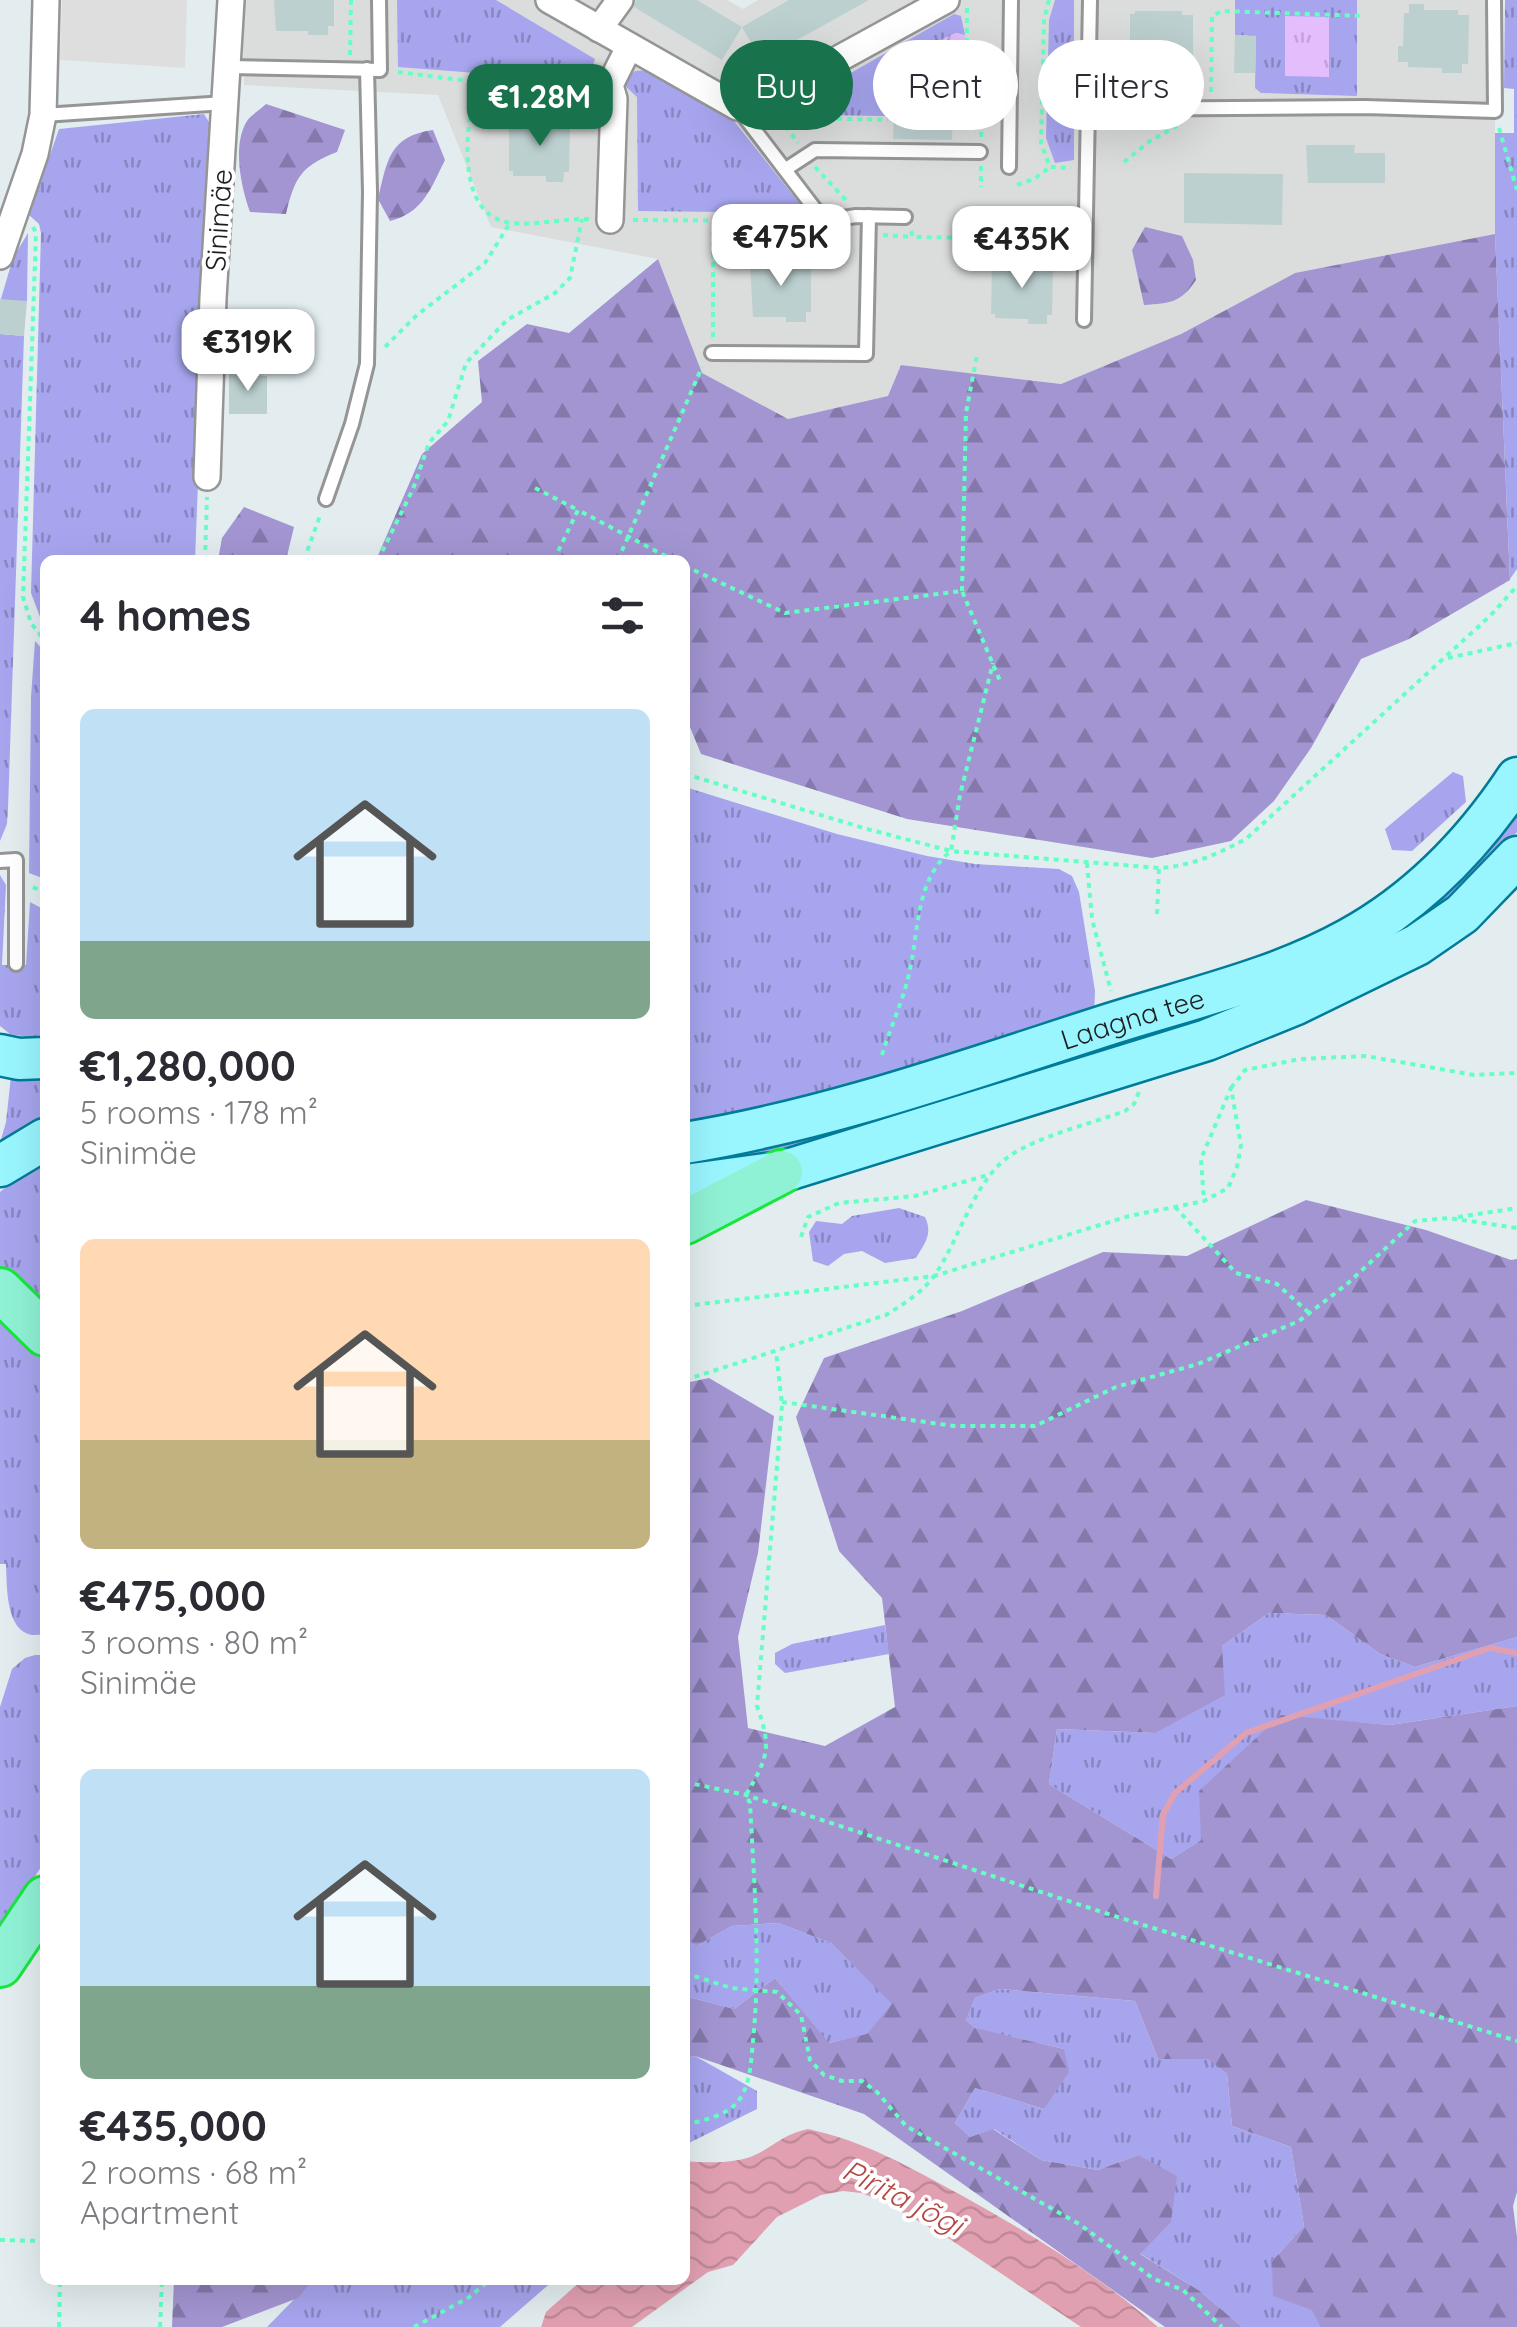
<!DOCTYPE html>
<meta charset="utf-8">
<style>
:root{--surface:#fff;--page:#f2f2f3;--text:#2b2b33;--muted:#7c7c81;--accent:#18734c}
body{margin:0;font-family:Quicksand,sans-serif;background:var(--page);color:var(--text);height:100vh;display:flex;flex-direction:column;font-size:38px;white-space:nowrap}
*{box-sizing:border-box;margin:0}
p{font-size:32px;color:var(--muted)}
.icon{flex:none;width:55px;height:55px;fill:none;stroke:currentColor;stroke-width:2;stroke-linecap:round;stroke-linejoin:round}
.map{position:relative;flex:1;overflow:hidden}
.details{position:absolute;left:40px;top:555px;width:650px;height:1730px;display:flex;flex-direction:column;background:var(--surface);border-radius:15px;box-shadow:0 10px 40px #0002}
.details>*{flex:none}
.hud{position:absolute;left:720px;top:40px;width:645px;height:90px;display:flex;gap:20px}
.price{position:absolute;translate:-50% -85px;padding:0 22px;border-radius:20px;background:#fff;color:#222;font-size:32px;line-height:65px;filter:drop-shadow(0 2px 5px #0008)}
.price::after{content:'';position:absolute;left:50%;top:60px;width:30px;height:22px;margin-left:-15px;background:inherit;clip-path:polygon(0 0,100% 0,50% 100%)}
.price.on{background:var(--accent);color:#fff}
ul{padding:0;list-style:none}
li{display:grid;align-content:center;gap:20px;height:530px;padding:0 40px}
li span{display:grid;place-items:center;height:310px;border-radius:15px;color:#555}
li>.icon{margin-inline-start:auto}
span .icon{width:180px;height:180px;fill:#fffc;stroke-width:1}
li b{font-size:42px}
h2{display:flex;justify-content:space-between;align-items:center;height:120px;padding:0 40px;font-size:42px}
.tag{padding:0 35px;border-radius:45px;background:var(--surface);box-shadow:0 10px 40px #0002;font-size:35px;line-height:90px}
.tag.on{background:var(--accent);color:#fff}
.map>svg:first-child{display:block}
</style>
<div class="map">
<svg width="1517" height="2327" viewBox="0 0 1517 2327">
<defs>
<pattern id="grass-tufts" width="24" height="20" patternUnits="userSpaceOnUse" patternTransform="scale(2.5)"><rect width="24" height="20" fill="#a7a5ee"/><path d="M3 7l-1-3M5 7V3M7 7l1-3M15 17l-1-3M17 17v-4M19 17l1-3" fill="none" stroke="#8786c0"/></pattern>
<pattern id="forest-firs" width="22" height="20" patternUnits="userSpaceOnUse" patternTransform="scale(2.5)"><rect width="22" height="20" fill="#a395d2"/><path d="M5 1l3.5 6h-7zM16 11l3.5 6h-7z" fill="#8479aa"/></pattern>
<pattern id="park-tufts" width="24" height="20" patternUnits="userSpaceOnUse" patternTransform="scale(2.5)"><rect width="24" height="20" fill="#e4bdfd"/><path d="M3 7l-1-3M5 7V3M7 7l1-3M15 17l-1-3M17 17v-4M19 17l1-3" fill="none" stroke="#c3a2d8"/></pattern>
<pattern id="water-waves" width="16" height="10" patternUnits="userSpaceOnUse" patternTransform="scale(2.5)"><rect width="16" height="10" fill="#e1a0b1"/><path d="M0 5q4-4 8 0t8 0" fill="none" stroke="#c18998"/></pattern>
</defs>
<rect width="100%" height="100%" fill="#e3edf0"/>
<path fill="#dbdcdc" d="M242 0H727L743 9 758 0H1495V234L1295 273 1181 334 1061 384 901 365 889 396 788 419 702 374 658 259 491 227 438 95 244 85Z"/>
<g fill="url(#grass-tufts)">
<path d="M397 0H496L595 59 590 75 477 73 398 67Z"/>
<path d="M1055 0H1074V160L1055 163 1046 138 1049 20Z"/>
<path d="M1235 0H1357V96L1261 93 1255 88 1256 36 1235 35Z"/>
<path d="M1505 0H1517V569L1510 579 1495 234V133H1514V89L1504 88Z"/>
<path d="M954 14 961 16 965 35 956 33 925 47 928 69 889 72 885 116 815 115C808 107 809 102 814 94Z"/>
<path d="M649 70 709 102 734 121 807 213 638 211 637 97 622 83 635 71Z"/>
<path d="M204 114 212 127 195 560H45V630L31 593 41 233 39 224 29 215 59 129Z"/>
<path d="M28 233 27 301 0 302 13 258Z"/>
<path d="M0 334 24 336 8 809 7 824 0 841Z"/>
<path d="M35 641 45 652V879L29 873 31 697Z"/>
<path d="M1453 772 1463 776 1466 802 1412 851 1392 850 1385 829Z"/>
<path d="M685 787 837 834 927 856 975 864 1059 869 1072 876 1079 892 1095 991 1094 1015 869 1089 685 1130Z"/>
<path d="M1517 809V832L1477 877 1437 912 1260 1008 809 1149 685 1177V1161L731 1156 847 1127 1243 1001Z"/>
<path d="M0 875 6 885 2 965H26L30 902 45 910V1040L10 1034 0 1026Z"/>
<path d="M11 1076 45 1077V1126L0 1143 6 1122Z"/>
<path d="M45 1155V1314L0 1271V1192Z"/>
<path d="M899 1208 925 1217C933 1234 925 1243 916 1258L885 1263 862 1251 844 1254 828 1266 813 1261 809 1232 816 1221 842 1224 852 1216Z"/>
<path d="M0 1309 45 1352V1635C39 1634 33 1636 28 1634 5 1626 7 1583 6 1564H0Z"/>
<path d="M1269 1613 1326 1615 1380 1654 1415 1667 1517 1637V1706L1390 1725 1281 1716 1201 1840 1171 1859 1049 1784 1057 1729 1155 1733 1222 1646Z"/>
<path d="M885 1625 889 1654 785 1673 775 1664V1653L792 1644Z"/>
<path d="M35 1655H45V1861L0 1930V1707L12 1669 25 1658Z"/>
<path d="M778 1923 831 1943 893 2004 867 2035 828 2043 775 1978 734 2009 685 1996V1939L696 1946 732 1926Z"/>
<path d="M1000 1989 1135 2001 1158 2059H1209L1227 2074 1232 2126 1291 2147 1304 2226 1272 2261 1313 2310 1320 2327H1242L1200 2291 1139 2253 1138 2155 1098 2170 1041 2160 994 2129 970 2137 955 2123 975 2088 1044 2109 1064 2049 976 2029 966 2020 975 1998Z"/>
<path d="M695 2056 757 2091V2109L685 2145V2058Z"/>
<path d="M313 2280H554L500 2327H267Z"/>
</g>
<g fill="url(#forest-firs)">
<path d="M266 104 345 130 337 152C301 166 295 177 286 214L250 212C241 187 232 145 247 121 251 115 261 109 266 104Z"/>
<path d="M433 130 445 160C431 188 423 213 390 221L378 199C387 161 389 136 433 130Z"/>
<path d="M1145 227 1182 236 1193 260 1196 280C1181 303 1170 303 1144 305L1132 250Z"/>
<path d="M1495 234 1510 580 1409 639 1361 659 1311 748 1274 801 1231 841 1152 858 907 819 701 754 685 715V560H376L422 454 482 402 478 361 527 324 569 333 658 259 702 373 788 419 888 396 901 365 1061 384 1181 334 1295 273Z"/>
<path d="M244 507 294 527 286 560H218L222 538Z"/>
<path d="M1306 1200 1426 1230 1511 1260 1517 1259V1637L1415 1667 1380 1654 1326 1615 1269 1613 1222 1646 1225 1695 1155 1733 1057 1729 1049 1784 1171 1859 1201 1840 1199 1791 1281 1715 1390 1725 1517 1706V2192L1513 2206 1517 2237V2327H1320L1312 2310 1273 2296 1272 2261 1304 2226 1291 2147 1232 2126 1227 2074 1208 2059H1158L1135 2001 1000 1989 975 1998 966 2020 975 2028 1064 2049 1069 2072 1044 2109 975 2088 955 2123 970 2137 993 2129 1041 2160 1098 2170 1138 2155 1177 2176 1171 2222 1140 2254 1200 2291 1242 2327H1165L864 2114 695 2056 685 2058V1996L734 2009 775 1978 829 2043 867 2034 892 2004 831 1943 778 1923 732 1926 696 1946 685 1939V1383L709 1378 774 1416 758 1553 738 1637 748 1728 825 1746 895 1707 882 1598 839 1551 796 1417 824 1358 962 1311 1103 1252 1187 1256Z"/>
<path d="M174 2280H313L298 2298 222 2327H172Z"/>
</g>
<g fill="url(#park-tufts)">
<path d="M1285 16 1329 17V77L1285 76Z"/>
<path d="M956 33 965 35 964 64 928 69 925 47Z"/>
</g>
<path fill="#dedede" d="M62 0H187L185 68 60 60Z"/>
<path fill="url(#water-waves)" d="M808 2129C865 2141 911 2168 961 2195 1031 2234 1097 2274 1158 2327H1081L948 2238 883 2201 861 2193 843 2191 821 2195 777 2217 733 2265 708 2272 632 2327H541L546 2312 582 2280H685V2161C706 2163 738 2164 757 2154 777 2144 784 2134 808 2129Z"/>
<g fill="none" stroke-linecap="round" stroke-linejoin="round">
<path stroke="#e1a0b1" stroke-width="6" d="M1156 1896 1163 1815 1175 1793 1246 1733 1490 1648 1517 1653"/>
</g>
<g fill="#bcd0cf">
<path d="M274 0H334V26H328V35H308V31H276Z"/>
<path d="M636 0H697L742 27 722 60 634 7Z"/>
<path d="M789 0H869L761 60 742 27Z"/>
<path d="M1409 4H1424V10H1458V15H1469L1468 64H1462V73H1442V68L1408 67V62H1398V46H1403L1404 13H1409Z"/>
<path d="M1135 11H1182V15H1193V62L1187 63V73H1167V67H1134V61H1130V14H1135Z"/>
<path d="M1235 35 1256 36 1255 73H1234Z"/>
<path d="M895 81 954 82 952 140 893 139Z"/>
<path d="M514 120 561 121V125H570L569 172H564L563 182H546V176H513V171H509V124H514Z"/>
<path d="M1306 145H1355L1354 153H1385V183H1308Z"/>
<path d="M1184 173 1283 174 1282 225 1184 223Z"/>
<path d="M756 259H801V264L811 265V312H806V322H786V317H753L750 264H756Z"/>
<path d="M996 262H1043V268H1053L1052 315H1047V324H1028V319L995 318V314H991L992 266H996Z"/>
<path d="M0 299 27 301 24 336 0 334Z"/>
<path d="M229 374 267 376V414H229Z"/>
</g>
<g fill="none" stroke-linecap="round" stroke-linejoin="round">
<defs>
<g id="service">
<path d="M228 67 380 70 379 0"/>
<path d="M737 107 824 221 856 216 905 217"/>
<path d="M1087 109 1365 107 1495 111 1494 0"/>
<path d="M43 115 225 103"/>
<path d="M1009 167 1011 0"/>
<path d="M786 169 815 150 980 152"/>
<path d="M1084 320 1090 0"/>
<path d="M712 353 866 354 869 216"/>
<path d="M326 499 352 424 367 364 370 192 367 69"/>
<path d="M0 861 16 860V964"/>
</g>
<g id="minor">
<path d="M549 0 737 107 769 97 946 0"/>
<path d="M599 29 620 0"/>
<path d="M610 220 614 99 610 85 629 47"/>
<path d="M0 256 35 154 43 115 46 0"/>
<path d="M207 477 213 298 231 0"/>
</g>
<g id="primary">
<path d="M0 1055 19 1059 45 1058"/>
<path id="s1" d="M685 1143C830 1119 967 1070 1107 1025 1188 999 1275 980 1349 939 1418 901 1474 843 1517 778"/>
<path d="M0 1166 45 1139"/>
<path d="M685 1185 781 1172 1207 1040 1294 1005 1417 945 1462 914 1517 857"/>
</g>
<g id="trunk">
<path d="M685 1222 781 1172"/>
<path d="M0 1290 45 1334"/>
<path d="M0 1965 45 1898"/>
</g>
</defs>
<use href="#service" stroke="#959595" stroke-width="18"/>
<use href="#minor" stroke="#959595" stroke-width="30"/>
<use href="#primary" stroke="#007b98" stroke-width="45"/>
<use href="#trunk" stroke="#17e73c" stroke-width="48"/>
<g stroke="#65ffc5" stroke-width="4" stroke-dasharray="5 5" stroke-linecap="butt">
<path d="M1049 0 1044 20 1041 143 1050 167 1071 168"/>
<path d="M967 8 966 122H982L981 137"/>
<path d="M350 55 351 0"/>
<path d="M398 72 477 82"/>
<path d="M1211 92 1212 16 1222 11 1365 16"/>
<path d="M805 105 812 118 888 120"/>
<path d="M780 118 798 143"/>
<path d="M1499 128 1517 190"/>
<path d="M1124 162 1150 141 1177 126"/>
<path d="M981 166V187"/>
<path d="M815 167 846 200"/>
<path d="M1017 185 1034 179 1050 167"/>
<path d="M589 219C563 218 536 226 511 223 453 216 466 122 477 82L590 84"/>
<path d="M633 220 804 221"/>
<path d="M713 222V337"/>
<path d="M33 227 36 233 23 597 31 623 45 641"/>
<path d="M911 231 913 237 1068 239"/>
<path d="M883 235 913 237"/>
<path d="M385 347 417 315 485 263 510 223"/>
<path d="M535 488 578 510"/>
<path d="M205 560 207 497"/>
<path d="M304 560 321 513"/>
<path d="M378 560 413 489 429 443 448 421 466 363 507 320 555 293 570 278 582 219"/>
<path d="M554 560 578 510 673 560"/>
<path d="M618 560 702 367"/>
<path d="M685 566 785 613 962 591 1000 681"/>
<path d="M962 591 966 413 977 355"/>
<path d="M1448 658 1517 643"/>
<path d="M685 774 867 829 951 851 1159 868C1192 866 1217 854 1246 839L1490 616 1517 586"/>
<path d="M1087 863 1092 919 1111 991"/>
<path d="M33 887 45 893"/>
<path d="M1157 914 1159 868"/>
<path d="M882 1055C890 1028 903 1001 909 974 919 933 915 879 951 851L960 795 993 663"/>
<path d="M1231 1088 1245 1070 1300 1059 1366 1056 1474 1075 1517 1073"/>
<path d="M1175 1207 1236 1273 1277 1284 1309 1313"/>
<path d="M1458 1217 1517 1208"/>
<path d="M801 1237 808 1217 839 1203 915 1196 991 1174"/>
<path d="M685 1306 934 1276 1129 1216 1204 1201 1228 1188 1237 1167 1241 1145 1231 1088 1201 1159 1204 1201"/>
<path d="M685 1380 886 1315C903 1304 922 1293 934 1276 960 1240 972 1184 1008 1157 1038 1136 1090 1124 1125 1111L1134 1104 1139 1092"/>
<path d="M782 1402 954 1426H1035L1116 1387 1198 1364 1299 1321 1347 1284 1415 1221 1449 1218 1517 1228"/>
<path d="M685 1782 746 1795 1105 1913 1517 2041"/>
<path d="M685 1973 731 1988 777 1992 801 2015 810 2060 824 2075 842 2081H862L877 2092 906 2126 1079 2224 1154 2279 1183 2290 1222 2327"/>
<path d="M685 2125C703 2120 728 2116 739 2100 751 2083 751 2060 753 2041 761 1961 754 1882 750 1803L746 1795C768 1757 772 1748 757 1706L782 1405 776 1351"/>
<path d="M0 2240 45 2241"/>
<path d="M59 2327 60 2280"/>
<path d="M160 2327 162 2280"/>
<path d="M414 2327 468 2298 490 2280"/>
</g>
<use href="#service" stroke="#fff" stroke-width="12"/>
<use href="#minor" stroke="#fff" stroke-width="25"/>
<use href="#primary" stroke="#99f6ff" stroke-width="40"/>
<use href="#trunk" stroke="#8ff2d4" stroke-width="42"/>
</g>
<g text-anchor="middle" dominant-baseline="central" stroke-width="8" stroke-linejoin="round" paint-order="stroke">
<g font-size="28" fill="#1e1e1e" stroke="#fff">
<text transform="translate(218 220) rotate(-86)">Sinimäe</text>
<text stroke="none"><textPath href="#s1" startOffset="465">Laagna tee</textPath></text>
</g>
<g font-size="30" font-style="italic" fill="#b54643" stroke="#fff">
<text transform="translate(903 2197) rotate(27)">Pirita jõgi</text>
</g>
</g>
</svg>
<b class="price on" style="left:540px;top:149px">€1.28M</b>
<b class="price" style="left:781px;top:289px">€475K</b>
<b class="price" style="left:1022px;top:291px">€435K</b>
<b class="price" style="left:248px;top:394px">€319K</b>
<div class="hud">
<a class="tag on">Buy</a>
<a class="tag">Rent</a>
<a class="tag">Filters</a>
</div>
<section class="details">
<h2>4 homes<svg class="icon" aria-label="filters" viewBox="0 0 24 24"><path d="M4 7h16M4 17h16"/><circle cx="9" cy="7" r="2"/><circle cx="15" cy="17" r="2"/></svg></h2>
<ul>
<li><span style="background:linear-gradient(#bfe0f5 75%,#7fa58c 0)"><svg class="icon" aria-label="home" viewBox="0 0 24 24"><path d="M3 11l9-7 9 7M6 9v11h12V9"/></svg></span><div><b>€1,280,000</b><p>5 rooms · 178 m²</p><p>Sinimäe</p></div></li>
<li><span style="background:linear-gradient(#ffd9b3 65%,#c2b280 0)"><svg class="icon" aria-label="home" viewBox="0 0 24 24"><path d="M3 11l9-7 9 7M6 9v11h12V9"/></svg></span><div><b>€475,000</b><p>3 rooms · 80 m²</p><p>Sinimäe</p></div></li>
<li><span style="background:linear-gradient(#bfe0f5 70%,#7fa58c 0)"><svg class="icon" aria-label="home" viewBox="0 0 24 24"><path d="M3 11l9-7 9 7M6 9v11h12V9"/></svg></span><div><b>€435,000</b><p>2 rooms · 68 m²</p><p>Apartment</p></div></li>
</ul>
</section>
</div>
